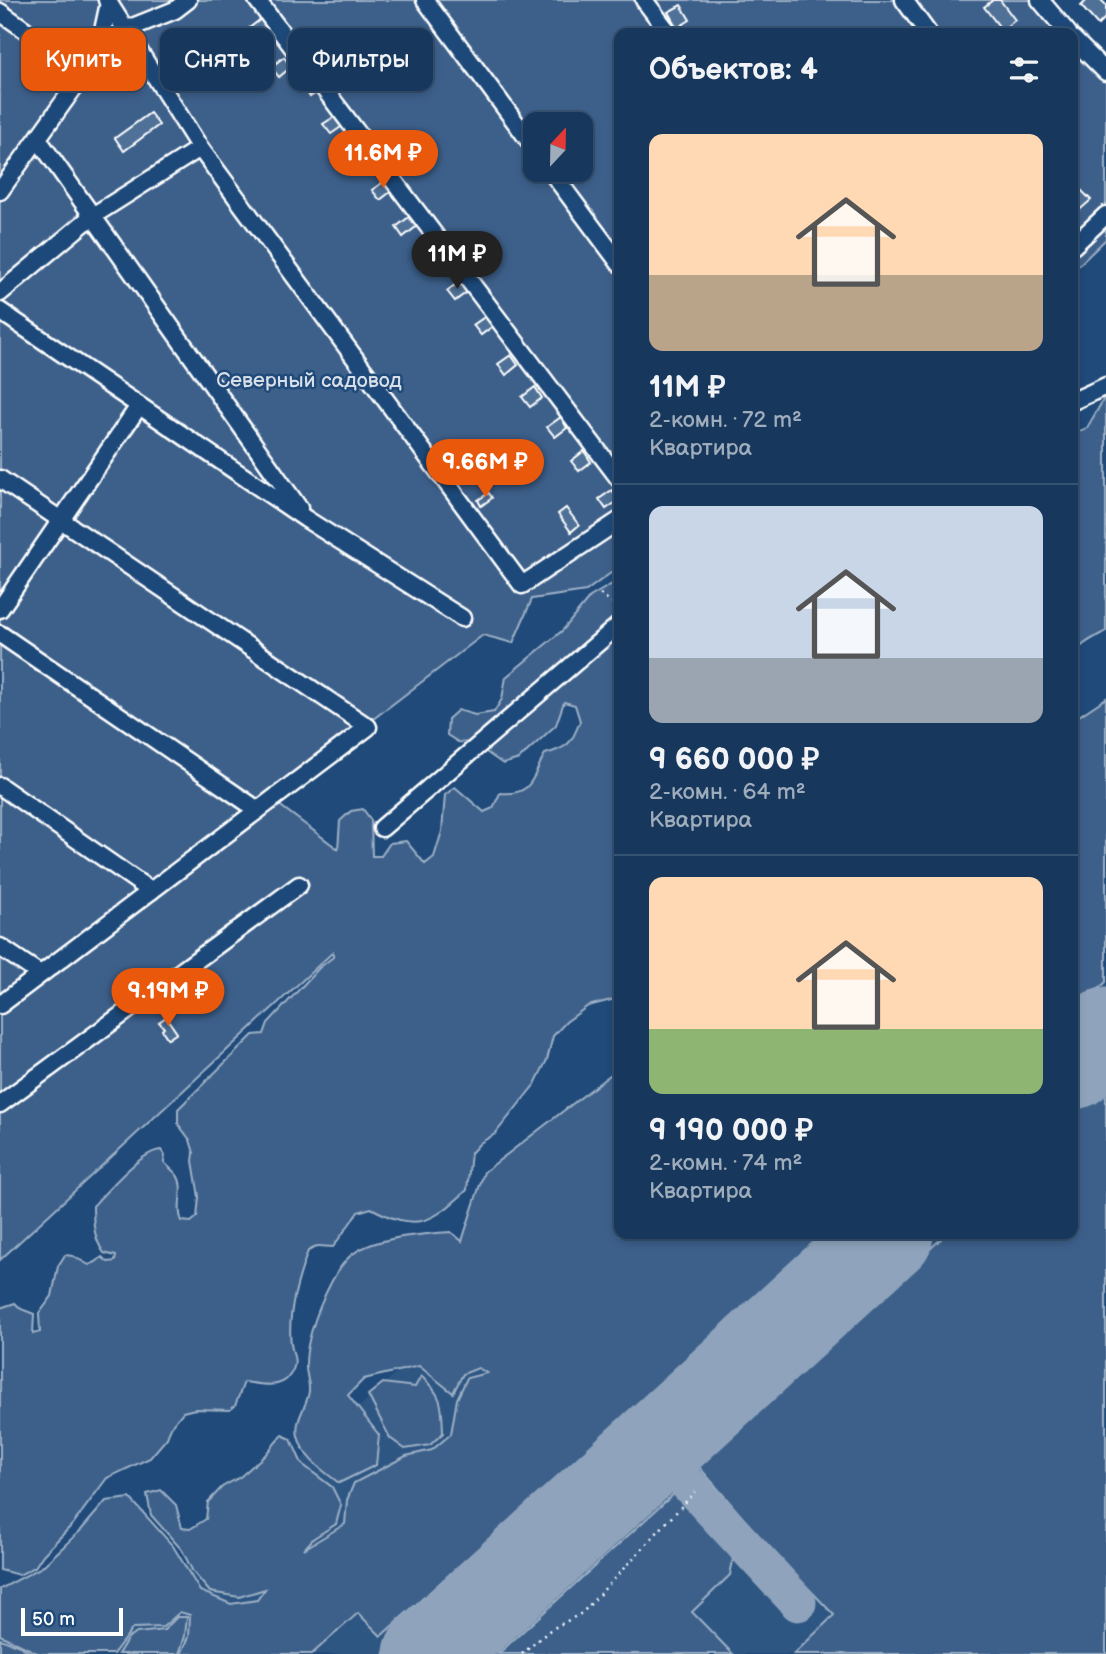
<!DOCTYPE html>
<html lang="ru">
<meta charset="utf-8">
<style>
:root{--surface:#17385c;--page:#203f62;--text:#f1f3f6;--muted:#9eacbb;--line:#365272;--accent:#ea580c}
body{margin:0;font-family:"Balsamiq Sans",sans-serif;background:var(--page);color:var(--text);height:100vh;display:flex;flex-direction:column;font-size:26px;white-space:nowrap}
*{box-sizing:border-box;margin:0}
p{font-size:23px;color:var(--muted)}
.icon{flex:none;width:38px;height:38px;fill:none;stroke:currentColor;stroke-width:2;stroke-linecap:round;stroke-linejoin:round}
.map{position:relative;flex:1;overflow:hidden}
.sheet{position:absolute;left:614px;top:28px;width:464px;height:1211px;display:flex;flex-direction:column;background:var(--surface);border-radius:14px;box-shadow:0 4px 10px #0003,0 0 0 2px var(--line)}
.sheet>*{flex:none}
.banner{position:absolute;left:21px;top:28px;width:488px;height:63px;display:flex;gap:14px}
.needle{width:46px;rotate:22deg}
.tools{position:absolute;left:523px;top:112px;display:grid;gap:14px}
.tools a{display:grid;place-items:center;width:70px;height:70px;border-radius:14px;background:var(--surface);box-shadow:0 4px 10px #0003,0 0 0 2px var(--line);font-size:35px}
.scale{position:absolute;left:21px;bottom:18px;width:102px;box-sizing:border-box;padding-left:7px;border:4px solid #fff;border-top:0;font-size:19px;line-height:24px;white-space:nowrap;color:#fff;-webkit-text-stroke:5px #1f4a7a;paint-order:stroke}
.price{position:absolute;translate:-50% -60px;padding:0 16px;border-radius:24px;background:var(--accent);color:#fff;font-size:23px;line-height:46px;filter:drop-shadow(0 2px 4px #0008)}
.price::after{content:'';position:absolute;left:50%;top:42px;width:21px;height:16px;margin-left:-10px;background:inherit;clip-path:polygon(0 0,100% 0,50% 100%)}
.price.selected{background:#222;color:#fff}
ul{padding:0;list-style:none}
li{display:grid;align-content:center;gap:14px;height:371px;padding:0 35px}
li+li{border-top:2px solid var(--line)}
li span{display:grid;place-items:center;height:217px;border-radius:14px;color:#555}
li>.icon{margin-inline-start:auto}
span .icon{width:126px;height:126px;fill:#fffc;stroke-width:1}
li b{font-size:30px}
h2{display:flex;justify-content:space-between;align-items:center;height:84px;padding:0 35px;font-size:30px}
.pill{padding:0 24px;border-radius:14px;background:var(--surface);box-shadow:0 4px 10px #0003,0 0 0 2px var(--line);font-size:24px;line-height:63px}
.pill.selected{background:var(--accent);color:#fff}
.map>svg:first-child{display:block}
</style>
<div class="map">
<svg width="1106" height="1654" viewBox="0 0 1106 1654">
<rect width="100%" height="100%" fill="#1f4a7a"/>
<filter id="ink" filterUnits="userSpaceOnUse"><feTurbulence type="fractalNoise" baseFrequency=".0143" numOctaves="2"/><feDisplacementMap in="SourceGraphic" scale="14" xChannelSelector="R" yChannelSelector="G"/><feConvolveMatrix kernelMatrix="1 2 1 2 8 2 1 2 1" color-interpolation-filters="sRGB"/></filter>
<g filter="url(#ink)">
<path fill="#2e5683" d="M1106 727V1450L878 1654H88L619 1170 620 1234H1073V757Z"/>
<g fill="#3c618b" stroke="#9eb0c5" stroke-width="2" fill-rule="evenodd">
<path d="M0 0H1039L1069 33H620L619 567 586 591 532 599 513 643 483 635 270 798 338 849 340 821 351 811 363 809 371 820 372 856H381L390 843 406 841 425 864 434 857 442 831 445 795 455 787 484 812 493 808 500 793C534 796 532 776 545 754 568 748 572 743 580 721L575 705 564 702 556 725 519 759 503 764 473 743 458 742 447 735 448 719 458 710 475 715 494 712 502 699 506 677 563 630 590 597 619 580V998L588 1006 566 1022 553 1036 547 1060 535 1084 495 1134 480 1143 471 1153 467 1190C431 1224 416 1232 371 1208L358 1212 333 1247 318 1246 308 1251C298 1279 287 1314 291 1344 293 1357 299 1361 290 1375 281 1390 258 1384 244 1382L235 1406 230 1410 195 1409 183 1412 171 1427 167 1438 150 1458 107 1478 73 1524 43 1555 35 1567 19 1575 0 1570V1308L15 1303 21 1309 34 1314 33 1334 40 1332 39 1314 52 1296 58 1266 65 1255 73 1256 89 1265 96 1262 102 1257 108 1262 115 1261 116 1256 104 1253C94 1239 93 1224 93 1206 107 1191 141 1151 161 1150L165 1156 164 1162C168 1167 173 1170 177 1175 186 1188 175 1207 182 1221L191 1222 197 1217 199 1197 193 1161 194 1153 190 1140 178 1124V1109L253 1035 264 1034 268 1023 319 968 333 957V952L0 1260ZM536 124H581V170H536Z"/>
<path d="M1073 38 1106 75V239L1073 271Z"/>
<path d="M1106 395V631C1094 638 1079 644 1073 657V434L1087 428Z"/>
<path d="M1106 698V982L1073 1012V720Z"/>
<path d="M619 1068 620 1234H827L381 1636 358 1613 312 1654H181L189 1637 190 1615 180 1612 163 1627 133 1628 113 1654H39L0 1635V1589L42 1567 82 1529 106 1501 130 1498 173 1546 200 1591 231 1604 257 1600 265 1589 239 1597 210 1592 193 1572 182 1550 151 1515 147 1494 161 1490 176 1505 182 1528 190 1529 206 1519 208 1502 222 1487 240 1477 265 1455 282 1435 291 1439 302 1464 332 1487 341 1505 336 1524 314 1538 304 1549 345 1524 347 1500 354 1483 406 1456 432 1450 451 1434 457 1399 467 1378 487 1373 478 1368 463 1374 453 1393 419 1366 364 1379 348 1395 379 1435 376 1465 339 1483C322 1470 303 1458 298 1436 294 1420 307 1407 309 1391 310 1382 305 1373 306 1364 306 1335 328 1278 349 1257 370 1237 423 1234 451 1232L462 1241 484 1172Z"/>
<path d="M1106 1083V1654H794L834 1615 764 1542 699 1467 946 1234H1073V1114Z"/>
<path d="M421 1376C443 1396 442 1404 443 1433L430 1445 405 1449 390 1438 368 1395 383 1383 415 1387Z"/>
<path d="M677 1491 730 1547 733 1561 730 1575 692 1612 733 1654H498Z"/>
<path d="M177 1617H187L185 1636 179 1654H118L128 1638 137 1633 164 1630Z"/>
<path d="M0 1639 20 1646 29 1652 0 1654Z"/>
</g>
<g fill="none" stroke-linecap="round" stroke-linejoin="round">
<g stroke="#8fa4bc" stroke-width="37">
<path d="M677 1428 667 1446 671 1466 798 1603"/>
<path d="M631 1469 659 1461 671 1466"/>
</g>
<g stroke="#8fa4bc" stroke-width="91">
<path d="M1073 1064 1106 1033"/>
<path d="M429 1654 888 1234"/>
</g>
</g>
<g fill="#507197" stroke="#fff" stroke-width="2">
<path d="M993 0H1000L1015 20 1002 30 984 7Z"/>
<path d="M1087 0H1101L1106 5V17L1098 25 1081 6Z"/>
<path d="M681 5 690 20 677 28 668 12Z"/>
<path d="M261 19 268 30 255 39 248 29Z"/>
<path d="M284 57 291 67 279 77 271 67Z"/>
<path d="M316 77 323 88 310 97 303 87Z"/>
<path d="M150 113 159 125 124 151 115 138Z"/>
<path d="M337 115 344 125 331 134 323 124Z"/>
<path d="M363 148 370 158 357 168 349 158Z"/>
<path d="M386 180 393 190 380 200 372 190Z"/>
<path d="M1081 190 1091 200 1075 214 1073 211V198Z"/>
<path d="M409 217 416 227 403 237 396 227Z"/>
<path d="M436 247 443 258 430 267 422 257Z"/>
<path d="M460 281 467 292 455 301 447 291Z"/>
<path d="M486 316 493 326 481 335 473 325Z"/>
<path d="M511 355 518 365 506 375 498 364Z"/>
<path d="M535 387 542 398 530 407 522 397Z"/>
<path d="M561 417 567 428 555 437 547 427Z"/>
<path d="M584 451 591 462 579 471 571 461Z"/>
<path d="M612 490 619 500 606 509 599 499Z"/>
<path d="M489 493 492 498 481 506 478 500Z"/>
<path d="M566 508 579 525 571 532 558 514Z"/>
<path d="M166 1017 177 1033 168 1039 162 1030 164 1028 159 1022Z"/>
</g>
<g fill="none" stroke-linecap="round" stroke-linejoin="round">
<defs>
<g id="minor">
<path d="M107 0 200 148 522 585 620 520"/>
<path d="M257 0 620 480"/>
<path d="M425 0 536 150"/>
<path d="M644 0 669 33"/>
<path d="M904 0 928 33"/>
<path d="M1040 0 1068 33"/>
<path d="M0 12 85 72"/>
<path d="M125 30 175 10 188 0"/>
<path d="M1073 39 1106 72"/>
<path d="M38 139 299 508"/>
<path d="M550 170 620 264"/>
<path d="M0 191 85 72 99 49 109 3"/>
<path d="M1073 246 1106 215"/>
<path d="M0 293 91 217 200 148"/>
<path d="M0 311 306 519 462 618"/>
<path d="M1073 401 1106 386"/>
<path d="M0 479 368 727 0 1005"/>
<path d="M0 609 139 406"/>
<path d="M0 634 258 810"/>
<path d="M0 786 151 891"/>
<path d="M382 828 620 624"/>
<path d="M0 947 40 974"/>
<path d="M0 1104 299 885"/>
</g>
</defs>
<use href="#minor" stroke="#fff" stroke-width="21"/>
<g stroke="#fff" stroke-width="2.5" stroke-dasharray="2 5" stroke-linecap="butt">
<path d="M600 594 620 608"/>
<path d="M522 1654 550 1630 582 1613 695 1492"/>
</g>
<use href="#minor" stroke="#1f4a7a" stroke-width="16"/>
</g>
</g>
<g text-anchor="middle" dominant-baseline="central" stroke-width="5" stroke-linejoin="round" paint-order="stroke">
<g font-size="21" fill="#d8dfe8" stroke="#1f4a7a">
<text x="309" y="380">Северный садовод</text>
</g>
</g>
</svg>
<div class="tools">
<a><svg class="needle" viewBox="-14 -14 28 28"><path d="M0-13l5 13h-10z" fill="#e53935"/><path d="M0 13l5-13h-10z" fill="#9eacbb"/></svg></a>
</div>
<div class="scale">50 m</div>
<b class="price" style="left:383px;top:190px">11.6M ₽</b>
<b class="price selected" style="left:457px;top:291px">11M ₽</b>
<b class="price" style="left:485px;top:499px">9.66M ₽</b>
<b class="price" style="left:168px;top:1028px">9.19M ₽</b>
<div class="banner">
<a class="pill selected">Купить</a>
<a class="pill">Снять</a>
<a class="pill">Фильтры</a>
</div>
<section class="sheet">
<h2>Объектов: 4<svg class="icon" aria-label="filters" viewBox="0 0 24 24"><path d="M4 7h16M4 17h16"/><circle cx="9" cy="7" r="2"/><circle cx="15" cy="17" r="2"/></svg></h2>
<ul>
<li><span style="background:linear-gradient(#ffd9b3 65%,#b9a48a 0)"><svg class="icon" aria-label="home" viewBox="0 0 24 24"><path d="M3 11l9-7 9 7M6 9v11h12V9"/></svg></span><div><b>11M ₽</b><p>2-комн. · 72 m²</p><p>Квартира</p></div></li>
<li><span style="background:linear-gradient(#c9d6e8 70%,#9aa5b1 0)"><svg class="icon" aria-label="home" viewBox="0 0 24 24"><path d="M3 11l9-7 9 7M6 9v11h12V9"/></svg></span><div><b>9 660 000 ₽</b><p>2-комн. · 64 m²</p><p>Квартира</p></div></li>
<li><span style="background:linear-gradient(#ffd9b3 70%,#8fb573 0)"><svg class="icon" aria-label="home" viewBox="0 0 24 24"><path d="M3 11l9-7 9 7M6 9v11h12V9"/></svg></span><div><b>9 190 000 ₽</b><p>2-комн. · 74 m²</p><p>Квартира</p></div></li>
</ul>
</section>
</div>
